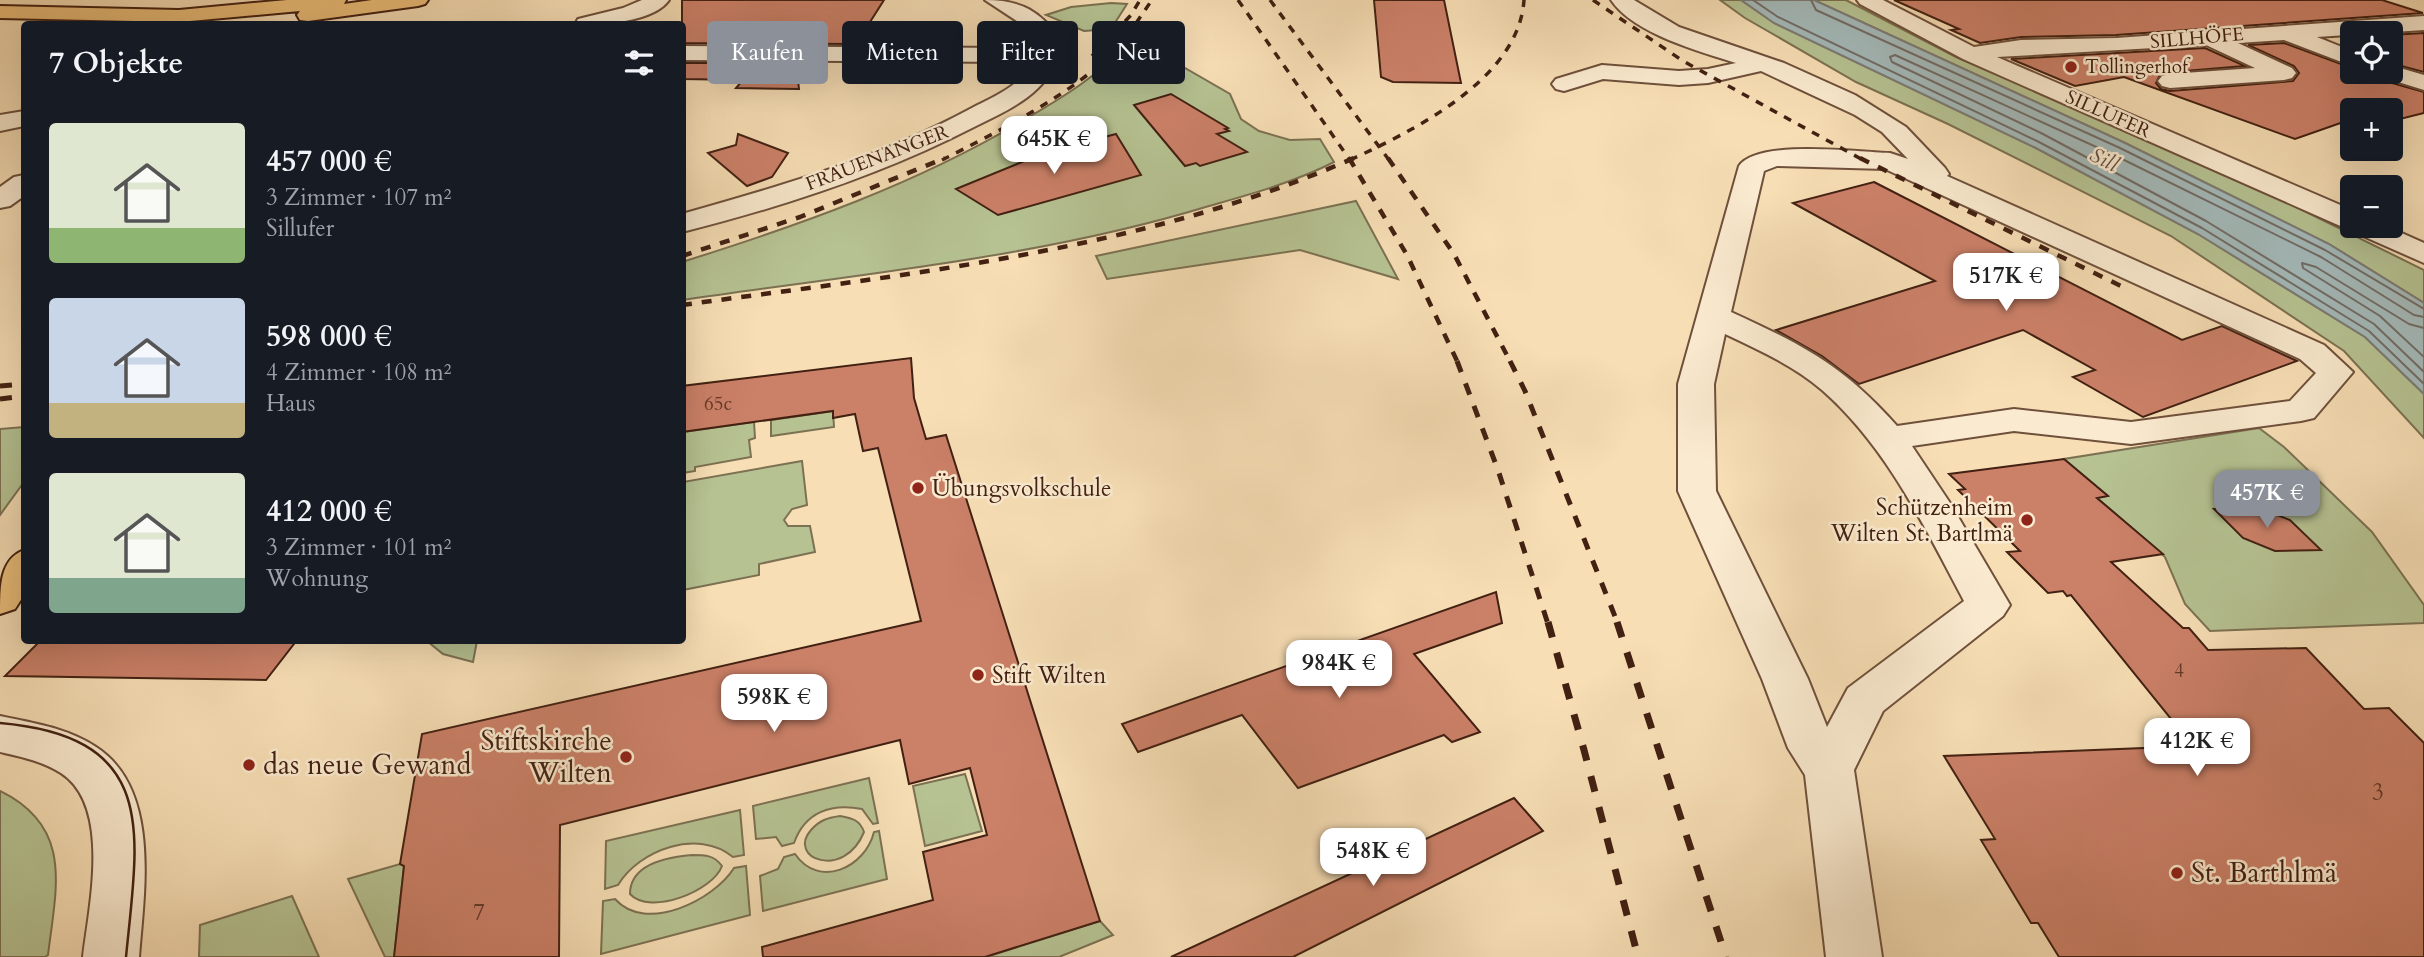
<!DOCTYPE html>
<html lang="de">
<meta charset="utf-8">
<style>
:root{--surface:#171b24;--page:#20242c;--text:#f1f3f6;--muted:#9ea1a6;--accent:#8c9099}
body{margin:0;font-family:Cardo,serif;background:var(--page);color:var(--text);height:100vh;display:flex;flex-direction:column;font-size:26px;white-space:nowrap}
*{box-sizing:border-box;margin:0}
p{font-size:23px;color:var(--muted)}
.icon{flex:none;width:38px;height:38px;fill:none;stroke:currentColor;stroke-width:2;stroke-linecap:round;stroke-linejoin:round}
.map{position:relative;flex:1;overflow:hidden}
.panel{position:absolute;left:21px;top:21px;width:665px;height:623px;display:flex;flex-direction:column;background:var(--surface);border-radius:7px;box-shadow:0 7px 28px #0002}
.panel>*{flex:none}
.top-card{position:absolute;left:707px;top:21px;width:665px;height:63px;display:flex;gap:14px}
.fabs{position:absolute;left:2340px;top:21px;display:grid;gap:14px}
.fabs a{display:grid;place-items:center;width:63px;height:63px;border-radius:7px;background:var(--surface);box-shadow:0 7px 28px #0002;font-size:35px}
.price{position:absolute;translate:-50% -60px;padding:0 16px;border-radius:14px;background:#fff;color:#222;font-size:23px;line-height:46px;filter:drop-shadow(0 2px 4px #0008)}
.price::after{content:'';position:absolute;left:50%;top:42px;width:21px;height:16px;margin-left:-10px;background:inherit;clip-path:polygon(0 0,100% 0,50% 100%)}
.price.active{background:var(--accent);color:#fff}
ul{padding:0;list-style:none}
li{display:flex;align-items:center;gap:21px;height:175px;padding:0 28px}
li span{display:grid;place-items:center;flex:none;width:196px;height:140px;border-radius:7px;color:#555}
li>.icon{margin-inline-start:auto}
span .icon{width:84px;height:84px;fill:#fffc;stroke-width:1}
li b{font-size:30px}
h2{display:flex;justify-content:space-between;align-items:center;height:84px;padding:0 28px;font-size:30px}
.pill{padding:0 24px;border-radius:7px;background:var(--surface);box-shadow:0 7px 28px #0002;font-size:24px;line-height:63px}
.pill.active{background:var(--accent);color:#fff}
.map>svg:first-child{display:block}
</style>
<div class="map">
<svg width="2424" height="957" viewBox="0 0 2424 957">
<rect width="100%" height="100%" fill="#f7deb5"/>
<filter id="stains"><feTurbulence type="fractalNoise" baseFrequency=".00286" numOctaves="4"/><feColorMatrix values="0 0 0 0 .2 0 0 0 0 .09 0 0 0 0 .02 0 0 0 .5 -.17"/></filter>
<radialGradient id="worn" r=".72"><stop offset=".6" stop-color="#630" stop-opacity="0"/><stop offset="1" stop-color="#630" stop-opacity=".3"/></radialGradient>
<g fill="#b6c292" stroke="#7c7152" stroke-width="2">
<path d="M1720 0H1741L1774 23 2034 147 2198 234 2365 337 2424 394V438L2344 351 2171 236 1948 124 1856 82 1745 18Z"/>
<path d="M1814 0H1846L1956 57 2231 175 2424 270V303L2329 244 2123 142Z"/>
<path d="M1111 3 1127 4 1111 29 1084 31 1046 15 1071 7Z"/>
<path d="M1133 38 1230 94 1241 119 1259 131 1290 140 1320 139 1334 162C1295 182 1251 194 1209 206 1039 258 858 274 683 300L682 262C800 225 916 184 1022 121 1062 98 1103 73 1133 38Z"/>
<path d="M1356 201 1398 279 1300 250 1107 279 1096 256Z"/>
<path d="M833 411 834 427 771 436V420Z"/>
<path d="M754 422 755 438 749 440 751 457 695 467V471L683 473 682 432Z"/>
<path d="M24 427V482L0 515V429Z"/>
<path d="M2259 428 2284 447 2372 532 2424 605V623L2210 631 2185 604 2165 557 2097 498 2107 496 2064 459Z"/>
<path d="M802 461 807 505 792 509 784 520 788 526H810L815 552 759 564V575L683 590V482Z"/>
<path d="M427 641H477L473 662 443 654Z"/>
<path d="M965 774 982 831 925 846 913 786Z"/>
<path d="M869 778 878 823 873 824 862 809C831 803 805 812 794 843L782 846 776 837 756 839 753 806Z"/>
<path d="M0 791C74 827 56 888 48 955L45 957H0Z"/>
<path d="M740 810 744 855 733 857C698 828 639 850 618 885L605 889 606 841Z"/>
<path d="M840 816C852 818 860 820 864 832 844 881 786 858 811 830 820 820 827 818 840 816Z"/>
<path d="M879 831 887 879 763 911 760 876 778 869 784 857 795 854C819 889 865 868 874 832Z"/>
<path d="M692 855C705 855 714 855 722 866 713 891 650 916 630 894 630 864 668 857 692 855Z"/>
<path d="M400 864 404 866 394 957H385L348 879Z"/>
<path d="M746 866 750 915 601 954 603 901 615 899C646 934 714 900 734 868Z"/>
<path d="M292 896 319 957H199L200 925Z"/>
<path d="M1100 921 1113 935 1059 957H986Z"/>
</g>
<path fill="#a3b9b9" stroke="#7c7c76" stroke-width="2" d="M1741 0H1814L2123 142 2329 244 2424 303V394L2365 337 2198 234 2034 147 1774 23Z"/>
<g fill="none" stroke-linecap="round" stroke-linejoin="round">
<g stroke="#726c66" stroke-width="2">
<path d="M1753 0 1778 17 2037 141 2202 228 2369 331 2424 384"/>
<path d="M1811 0 1816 10 2120 148 2325 250 2424 309"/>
<path d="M2424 317 2414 315 2321 257 2116 156 1895 55 1890 57 1892 62 2041 133 2206 221 2374 324 2424 372"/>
<path d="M2424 328 2409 324 2316 267 2302 263 2303 268 2380 316 2424 357"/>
</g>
</g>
<g fill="#cb8068" stroke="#422012" stroke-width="2">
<path d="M682 0H884L856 44 682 43Z"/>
<path d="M1374 0H1444L1461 83 1393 82 1381 77Z"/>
<path d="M1894 0H2382L2423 13 2116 35 2021 37 1980 43 1951 30 1959 29Z"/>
<path d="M2424 33V72L2390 63V35Z"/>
<path d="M2284 43 2352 68V72H2375L2381 80 2424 92V113L2400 119 2390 116V110H2352V119L2295 139 2124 77 2075 86 2011 59 2205 48 2245 66 2161 73 2156 83 2161 89 2170 91 2293 81 2299 73 2294 66 2248 45Z"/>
<path d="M682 63H796L799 89 736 88 743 80 682 79Z"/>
<path d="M1171 94 1228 128 1225 129 1229 131 1217 134 1247 152 1200 166 1196 163 1185 166 1134 105Z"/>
<path d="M738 134 788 153 772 177 747 186 708 153 736 145Z"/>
<path d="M1116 134 1141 175 998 215 956 189 1044 153Z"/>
<path d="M1874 182 2182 340 2222 326 2297 361 2143 417 2073 377 2095 370 2023 330 1859 384 1822 356 1776 330 1935 281 1793 203Z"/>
<path d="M911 358 914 398 926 439 946 435 1100 921 985 957H763L762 947 933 900 923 852 987 835 970 768 909 784 900 740 560 825 559 957H394L404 866 400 864 422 734 921 621 878 448 863 451 855 414 833 418V411L682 432V386Z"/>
<path d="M2064 459 2108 496 2097 498 2163 554 2111 562 2183 628H2189L2208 650 2306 648 2364 709 2389 708 2424 743V957H2059L2038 923H2031L1981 840 1995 839 1944 756 2193 746 2071 595 2067 596 2063 591 2048 593 2007 552 2020 551 1958 490 1965 489 1949 474Z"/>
<path d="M2259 508 2290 520 2321 550 2275 551 2243 538 2214 509Z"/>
<path d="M1496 592 1502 623 1414 654 1480 732 1452 742 1444 735 1298 788 1242 715 1138 752 1122 724Z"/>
<path d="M41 640H297L266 680 5 676Z"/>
<path d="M1514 798 1543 831 1293 957H1171Z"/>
</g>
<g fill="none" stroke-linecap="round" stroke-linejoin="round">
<defs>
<g id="minor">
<path d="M642 0H669C654 22 599 26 575 24L578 19 623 8Z"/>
<path d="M985 0C1021 0 1041 11 1062 42 1059 59 1052 75 1038 88 1021 105 996 116 974 127 883 174 782 207 682 232V214C781 186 879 158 970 109 993 97 1021 86 1033 62L682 60V46L1038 48 1040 42 1026 27Z"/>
<path d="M1611 0H1634L1679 27 1784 63 1855 95 1906 127 1945 168 1949 174 1947 176 2324 345 2353 372 2314 418 2301 421 2131 444 2014 431 1912 446 1950 503 2010 605 2003 616 1883 711 1854 770 1882 957H1826L1805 775 1788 748 1762 679 1678 491V384L1739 166C1757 139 1858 152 1890 153L1908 159 1882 132 1855 115 1761 71 1708 83 1679 85 1603 79 1564 91 1556 89 1552 84 1556 79 1602 65 1679 71 1708 69 1736 63C1699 51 1634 34 1611 0ZM1777 166 1885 169 2300 359 2316 373 2290 401 2131 422 2014 409 1897 426C1843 365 1803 345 1731 312L1764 171ZM1725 334C1759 350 1794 366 1822 390 1887 447 1924 526 1964 601L1848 688 1827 727 1808 679 1716 491 1714 384Z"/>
<path d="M1857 0H1883L1974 47 2021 40 2116 38 2424 16V30L2317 37 2352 51V66L2284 40 2238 43 2292 68 2296 73 2292 78 2284 80 2170 88 2162 86 2158 81 2162 76 2170 74 2255 68 2206 45 1997 57 2352 210V226H2386L2424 243V263L1963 59 1860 4Z"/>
<path d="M2390 65 2424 75V90L2382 77 2378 72H2390Z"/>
<path d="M24 111V126L0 131V115Z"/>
<path d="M24 175V196L10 206 0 208V187L14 177Z"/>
<path d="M0 716C33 723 68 728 96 747 161 789 144 892 139 957H83C89 906 112 806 61 773 42 761 22 757 0 752Z"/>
</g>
<g id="major">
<path d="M287 0H346L344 4 372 0H428L425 4 418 6 308 21 300 20 297 15 300 11 179 22 0 18V6L179 10Z"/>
<path d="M24 550V595L15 609 0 614C0 586 0 559 24 550Z"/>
</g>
</defs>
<use href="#minor" stroke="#6f503b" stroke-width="4"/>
<use href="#major" stroke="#422012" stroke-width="4"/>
<use href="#minor" fill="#faeacf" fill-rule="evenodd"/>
<use href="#major" fill="#ecbf7a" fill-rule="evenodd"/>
<path stroke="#422012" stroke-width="2.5" d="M0 723C161 737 138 834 126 957"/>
<g stroke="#422012" stroke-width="3.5" stroke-dasharray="8 8" stroke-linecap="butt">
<path d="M1238 0 1350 160"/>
<path d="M1270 0 1389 160"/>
<path d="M1593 0 1683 61 1863 160"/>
<path d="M1092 56 1131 15 1140 0"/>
<path d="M942 160C999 131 1078 92 1121 44 1132 30 1142 14 1152 0"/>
<path d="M1350 160C1413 131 1519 79 1524 0"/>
</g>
<g stroke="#422012" stroke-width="4.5" stroke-dasharray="10 10" stroke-linecap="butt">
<path d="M1349 158 1407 255 1458 363"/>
<path d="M1388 158 1454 254 1511 363"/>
<path d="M1860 158 2127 289"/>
<path d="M682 256 800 217 945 158"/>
<path d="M682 305C908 274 1143 251 1354 158"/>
</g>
<g stroke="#422012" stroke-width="5" stroke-dasharray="12 12" stroke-linecap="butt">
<path d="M1457 361 1498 470 1548 624"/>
<path d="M1510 361 1525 391 1618 624"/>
<path d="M0 386 24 384"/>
<path d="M0 399 24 396"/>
</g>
<g stroke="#422012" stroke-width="7" stroke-dasharray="16 16" stroke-linecap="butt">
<path d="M1548 622 1584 750 1638 957"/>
<path d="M1617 622 1726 957"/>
</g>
</g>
<g fill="#8f2418" stroke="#faeacf" stroke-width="2.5">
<circle cx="2071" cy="67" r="7"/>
<circle cx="918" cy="488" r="7"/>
<circle cx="2027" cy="520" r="7"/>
<circle cx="978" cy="675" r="7"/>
<circle cx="626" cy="757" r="7"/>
<circle cx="249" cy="765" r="7"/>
<circle cx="2177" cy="873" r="7"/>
</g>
<g text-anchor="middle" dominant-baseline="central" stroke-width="5" stroke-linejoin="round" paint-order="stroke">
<g font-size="19" fill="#422012" stroke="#faeacf">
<text transform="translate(2197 38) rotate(-5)">SILLHÖFE</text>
<text transform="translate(2108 114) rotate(24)">SILLUFER</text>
<text transform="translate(877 158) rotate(-21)">FRAUENANGER</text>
</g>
<g font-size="19" fill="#422012" stroke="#faeacf" text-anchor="start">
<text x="2085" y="67">Tollingerhof</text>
</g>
<g font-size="19" fill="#643828">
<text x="718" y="404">65c</text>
<text x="2179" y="671">4</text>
</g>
<g font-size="21" font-style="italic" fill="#5f4e44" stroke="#faeacf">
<text transform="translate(2104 160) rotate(26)">Sill</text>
</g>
<g font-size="23" fill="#422012" stroke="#faeacf" text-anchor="start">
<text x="932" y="488">Übungsvolkschule</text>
<text x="2013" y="507" text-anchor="end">Schützenheim<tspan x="2013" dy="26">Wilten St. Bartlmä</tspan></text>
<text x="992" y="675">Stift Wilten</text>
</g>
<g font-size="23" fill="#643828">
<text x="2378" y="792">3</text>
<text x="479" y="912">7</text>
</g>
<g font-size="28" fill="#422012" stroke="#faeacf" text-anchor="start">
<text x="612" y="741" text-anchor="end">Stiftskirche<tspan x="612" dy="32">Wilten</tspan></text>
<text x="263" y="765">das neue Gewand</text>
<text x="2191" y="873">St. Barthlmä</text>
</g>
</g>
<rect width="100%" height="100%" filter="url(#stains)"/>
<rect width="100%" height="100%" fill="url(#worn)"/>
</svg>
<div class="fabs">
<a><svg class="icon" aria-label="locate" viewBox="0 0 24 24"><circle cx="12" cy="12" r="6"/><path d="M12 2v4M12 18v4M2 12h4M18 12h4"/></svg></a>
<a>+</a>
<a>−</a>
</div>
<b class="price" style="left:1054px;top:176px">645K €</b>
<b class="price" style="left:2006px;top:313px">517K €</b>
<b class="price active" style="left:2267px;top:530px">457K €</b>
<b class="price" style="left:1339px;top:700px">984K €</b>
<b class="price" style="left:774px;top:734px">598K €</b>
<b class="price" style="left:2197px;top:778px">412K €</b>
<b class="price" style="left:1373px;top:888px">548K €</b>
<div class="top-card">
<a class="pill active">Kaufen</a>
<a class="pill">Mieten</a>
<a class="pill">Filter</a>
<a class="pill">Neu</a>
</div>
<section class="panel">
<h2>7 Objekte<svg class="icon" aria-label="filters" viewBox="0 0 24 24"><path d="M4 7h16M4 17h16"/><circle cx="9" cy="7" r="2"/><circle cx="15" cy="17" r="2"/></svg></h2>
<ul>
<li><span style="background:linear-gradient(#dfe7d0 75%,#8fb573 0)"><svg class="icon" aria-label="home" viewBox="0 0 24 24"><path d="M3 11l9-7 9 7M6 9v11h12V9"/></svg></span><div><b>457 000 €</b><p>3 Zimmer · 107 m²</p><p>Sillufer</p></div></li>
<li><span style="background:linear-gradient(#c9d6e8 75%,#c2b280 0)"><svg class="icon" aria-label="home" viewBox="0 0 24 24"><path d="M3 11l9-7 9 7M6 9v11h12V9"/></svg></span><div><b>598 000 €</b><p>4 Zimmer · 108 m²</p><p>Haus</p></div></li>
<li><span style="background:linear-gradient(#dfe7d0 75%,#7fa58c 0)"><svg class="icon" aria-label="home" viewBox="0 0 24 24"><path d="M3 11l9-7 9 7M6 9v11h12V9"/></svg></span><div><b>412 000 €</b><p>3 Zimmer · 101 m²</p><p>Wohnung</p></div></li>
</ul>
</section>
</div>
